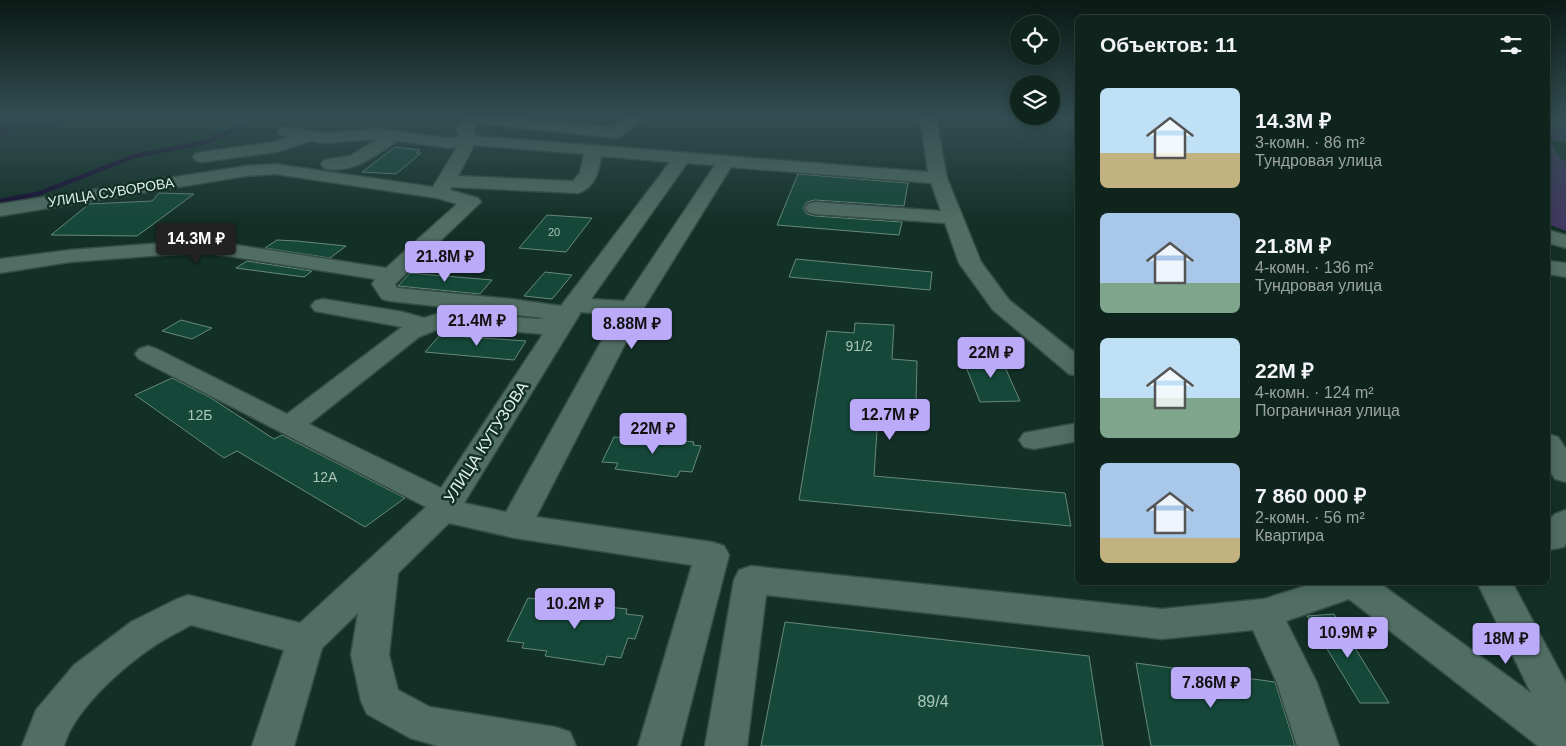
<!DOCTYPE html>
<html lang="ru">
<meta charset="utf-8">
<style>
:root{--surface:#0e241d;--page:#172c26;--text:#f1f3f6;--muted:#9ba4a4;--line:#2e413b;--accent:#baaaf7}
body{margin:0;font-family:Arial,sans-serif;background:var(--page);color:var(--text);height:100vh;display:flex;flex-direction:column;font-size:19px;white-space:nowrap}
*{box-sizing:border-box;margin:0}
p{font-size:16px;color:var(--muted)}
.icon{flex:none;width:28px;height:28px;fill:none;stroke:currentColor;stroke-width:2;stroke-linecap:round;stroke-linejoin:round}
.map{position:relative;flex:1;overflow:hidden}
.drawer{position:absolute;left:1075px;top:15px;width:475px;height:570px;display:flex;flex-direction:column;background:var(--surface);border-radius:8px;box-shadow:0 2px 12px #0003,0 0 0 1px var(--line)}
.drawer>*{flex:none}
.tools{position:absolute;left:1010px;top:15px;display:grid;gap:10px}
.tools a{display:grid;place-items:center;width:50px;height:50px;border-radius:50%;background:var(--surface);box-shadow:0 2px 12px #0003,0 0 0 1px var(--line);font-size:25px}
.price{position:absolute;translate:-50% -42px;padding:0 11px;border-radius:5px;background:var(--accent);color:#111;font-size:16px;line-height:32px;filter:drop-shadow(0 1px 2px #0008)}
.price::after{content:'';position:absolute;left:50%;top:30px;width:15px;height:11px;margin-left:-8px;background:inherit;clip-path:polygon(0 0,100% 0,50% 100%)}
.price.selected{background:#222;color:#fff}
ul{padding:0;list-style:none}
li{display:flex;align-items:center;gap:15px;height:125px;padding:0 25px}
li span{display:grid;place-items:center;flex:none;width:140px;height:100px;border-radius:8px;color:#555}
li>.icon{margin-inline-start:auto}
span .icon{width:60px;height:60px;fill:#fffc;stroke-width:1}
li b{font-size:21px}
h2{display:flex;justify-content:space-between;align-items:center;height:60px;padding:0 25px;font-size:21px}
.map>svg:first-child{display:block}
</style>
<div class="map">
<svg width="1566" height="746" viewBox="0 0 1566 746">
<rect width="100%" height="100%" fill="#133027"/>
<path fill="#423961" d="M1548 122 1566 125V142L1549 140 1562 160 1566 161V231L1548 224Z"/>
<path fill="#170a33" d="M41 118H68L71 122 44 131 23 129Z"/>
<g fill="none" stroke-linecap="round" stroke-linejoin="round">
<path stroke="#170a33" stroke-width="4.5" d="M0 201 37 194 135 156 206 142 238 128 249 118"/>
<path fill="#170a33" fill-rule="evenodd" d="M10 118H41L38 123 0 136V121Z"/>
</g>
<g fill="#154839" stroke="#68887c">
<path d="M395 147 420 150 416 153H421L396 174 362 172Z"/>
<path d="M798 174 908 183 904 206 815 200 807 202 803 208 807 214 815 216 902 222 899 235 777 225Z"/>
<path d="M159 193 194 194 137 236 51 235 89 204 152 201Z"/>
<path d="M547 215 592 218 566 252 519 248Z"/>
<path d="M277 240 297 241 346 246 330 258 265 248Z"/>
<path d="M796 259 932 272 930 290 789 277Z"/>
<path d="M247 261 312 271 304 277 236 268Z"/>
<path d="M545 272 572 275 552 299 524 296Z"/>
<path d="M410 273 492 280 480 294 398 286Z"/>
<path d="M181 320 212 328 192 339 162 331Z"/>
<path d="M855 323 894 325 892 359 917 361 916 403 879 400 874 476 1065 493 1071 526 799 500 827 331 854 333Z"/>
<path d="M440 335 526 341 514 360 425 352Z"/>
<path d="M1000 356 1020 401 980 402 962 357Z"/>
<path d="M172 378 211 398 274 439 282 435 405 498 365 527 237 451 224 458 135 395Z"/>
<path d="M630 435 694 442 693 445 701 446 692 472 680 471 677 477 615 469 618 463 602 462 614 437 629 438Z"/>
<path d="M528 598 627 609 626 614 643 616 635 639 628 638 621 658 607 656 604 665 545 656 547 651 522 648 524 643 507 641Z"/>
<path d="M1334 614 1389 703H1360L1307 616Z"/>
<path d="M785 622 1089 656 1103 746H761Z"/>
<path d="M1136 663 1275 682 1295 746H1151Z"/>
</g>
<g fill="none" stroke-linecap="round" stroke-linejoin="round">
<defs>
<g id="minor">
<path d="M464 118H520L612 128 624 118H642L621 136 615 138 477 123 473 129 476 136 928 172 920 118H936L947 178 981 262 1009 300 1078 355V376L1069 374 993 310 959 263 945 223 815 214 808 212 805 208 808 204 815 202 941 211 931 183 731 167 643 309 536 517 712 542 724 546 729 555 680 746H638L692 565 515 538 449 523 398 573 389 655 398 690 430 707 555 727 570 732 576 746H438L410 738 367 714 361 701 351 655 358 613 322 648 294 746H252L284 650 191 625C180 631 168 637 157 644 125 665 74 709 64 746H22L36 710 74 665 131 622 175 600 188 595 300 623 426 507 139 359 135 354 139 349 148 346 157 349 287 414 402 327 315 311 311 306 315 301 323 299 403 312 424 318 443 312 539 319 544 318 390 301 382 299 372 284 375 279 203 252 70 262 0 273V259L70 250 203 240 386 268 457 204 437 198 275 174 246 176 0 216V204L246 166 275 164 433 187 457 147 449 148 397 141C375 156 352 175 324 168L321 164 324 160 350 156 378 139 323 143 311 141 276 152 202 162 196 161 193 157 196 153 202 152 274 142 289 137 280 135 278 132 280 129 286 127 323 133 380 129 449 138 459 136 457 129ZM474 145 584 154 580 173 573 181 458 176ZM601 156 670 162 561 306 511 299 397 288 395 284 481 202 478 198 450 190 452 187 578 193C595 188 599 171 601 156ZM687 163 715 165 624 301 591 299ZM581 312 616 315 506 512 464 503ZM446 326 543 334 441 488 309 424 419 337Z"/>
<path d="M1549 118H1566V127L1549 123Z"/>
<path d="M1548 230 1566 235V248L1548 243Z"/>
<path d="M1548 261 1566 263V277L1548 274Z"/>
<path d="M1078 423V441L1034 449 1024 447 1019 440 1024 433Z"/>
<path d="M1548 434 1558 437 1566 449V482L1555 479 1548 467Z"/>
<path d="M1566 510V544L1564 547 1548 550V521L1555 514Z"/>
<path d="M751 566 1162 609 1264 599 1318 582H1378L1531 693 1477 582H1512L1566 683V746H1538L1349 599 1286 621 1317 683 1339 746H1297L1277 683 1253 630 1162 639 766 595 747 746H705L734 580 739 570Z"/>
</g>
</defs>
<use href="#minor" stroke="#364c44" stroke-width="3"/>
<use href="#minor" fill="#506e63" fill-rule="evenodd"/>
</g>
<linearGradient id="sky" x2="0" y2="1"><stop stop-color="#0a1a15"/><stop offset="0.53" stop-color="#334e52"/><stop offset="1" stop-color="#334e52" stop-opacity="0"/></linearGradient>
<rect width="1566" height="222" fill="url(#sky)"/>
<g text-anchor="middle" dominant-baseline="central" stroke-width="5" stroke-linejoin="round" paint-order="stroke">
<g font-size="11" fill="#acc6bd">
<text x="554" y="232">20</text>
</g>
<g font-size="14" fill="#dff0e9" stroke="#133027">
<text transform="translate(111 192) rotate(-9)">УЛИЦА СУВОРОВА</text>
</g>
<g font-size="14" fill="#acc6bd">
<text x="859" y="346">91/2</text>
<text x="200" y="415">12Б</text>
<text x="325" y="477">12А</text>
</g>
<g font-size="16" fill="#dff0e9" stroke="#133027">
<text transform="translate(486 442) rotate(-57)">УЛИЦА КУТУЗОВА</text>
</g>
<g font-size="16" fill="#acc6bd">
<text x="933" y="701">89/4</text>
</g>
</g>
</svg>
<div class="tools">
<a><svg class="icon" aria-label="locate" viewBox="0 0 24 24"><circle cx="12" cy="12" r="6"/><path d="M12 2v4M12 18v4M2 12h4M18 12h4"/></svg></a>
<a><svg class="icon" aria-label="layers" viewBox="0 0 24 24"><path d="M12 4l9 5-9 5-9-5zM3 14l9 5 9-5"/></svg></a>
</div>
<b class="price selected" style="left:196px;top:265px">14.3M ₽</b>
<b class="price" style="left:445px;top:283px">21.8M ₽</b>
<b class="price" style="left:477px;top:347px">21.4M ₽</b>
<b class="price" style="left:632px;top:350px">8.88M ₽</b>
<b class="price" style="left:991px;top:379px">22M ₽</b>
<b class="price" style="left:890px;top:441px">12.7M ₽</b>
<b class="price" style="left:653px;top:455px">22M ₽</b>
<b class="price" style="left:575px;top:630px">10.2M ₽</b>
<b class="price" style="left:1348px;top:659px">10.9M ₽</b>
<b class="price" style="left:1506px;top:665px">18M ₽</b>
<b class="price" style="left:1211px;top:709px">7.86M ₽</b>
<section class="drawer">
<h2>Объектов: 11<svg class="icon" aria-label="filters" viewBox="0 0 24 24"><path d="M4 7h16M4 17h16"/><circle cx="9" cy="7" r="2"/><circle cx="15" cy="17" r="2"/></svg></h2>
<ul>
<li><span style="background:linear-gradient(#bfe0f5 65%,#c2b280 0)"><svg class="icon" aria-label="home" viewBox="0 0 24 24"><path d="M3 11l9-7 9 7M6 9v11h12V9"/></svg></span><div><b>14.3M ₽</b><p>3-комн. · 86 m²</p><p>Тундровая улица</p></div></li>
<li><span style="background:linear-gradient(#a9c7e8 70%,#7fa58c 0)"><svg class="icon" aria-label="home" viewBox="0 0 24 24"><path d="M3 11l9-7 9 7M6 9v11h12V9"/></svg></span><div><b>21.8M ₽</b><p>4-комн. · 136 m²</p><p>Тундровая улица</p></div></li>
<li><span style="background:linear-gradient(#bfe0f5 60%,#7fa58c 0)"><svg class="icon" aria-label="home" viewBox="0 0 24 24"><path d="M3 11l9-7 9 7M6 9v11h12V9"/></svg></span><div><b>22M ₽</b><p>4-комн. · 124 m²</p><p>Пограничная улица</p></div></li>
<li><span style="background:linear-gradient(#a9c7e8 75%,#c2b280 0)"><svg class="icon" aria-label="home" viewBox="0 0 24 24"><path d="M3 11l9-7 9 7M6 9v11h12V9"/></svg></span><div><b>7 860 000 ₽</b><p>2-комн. · 56 m²</p><p>Квартира</p></div></li>
</ul>
</section>
</div>
